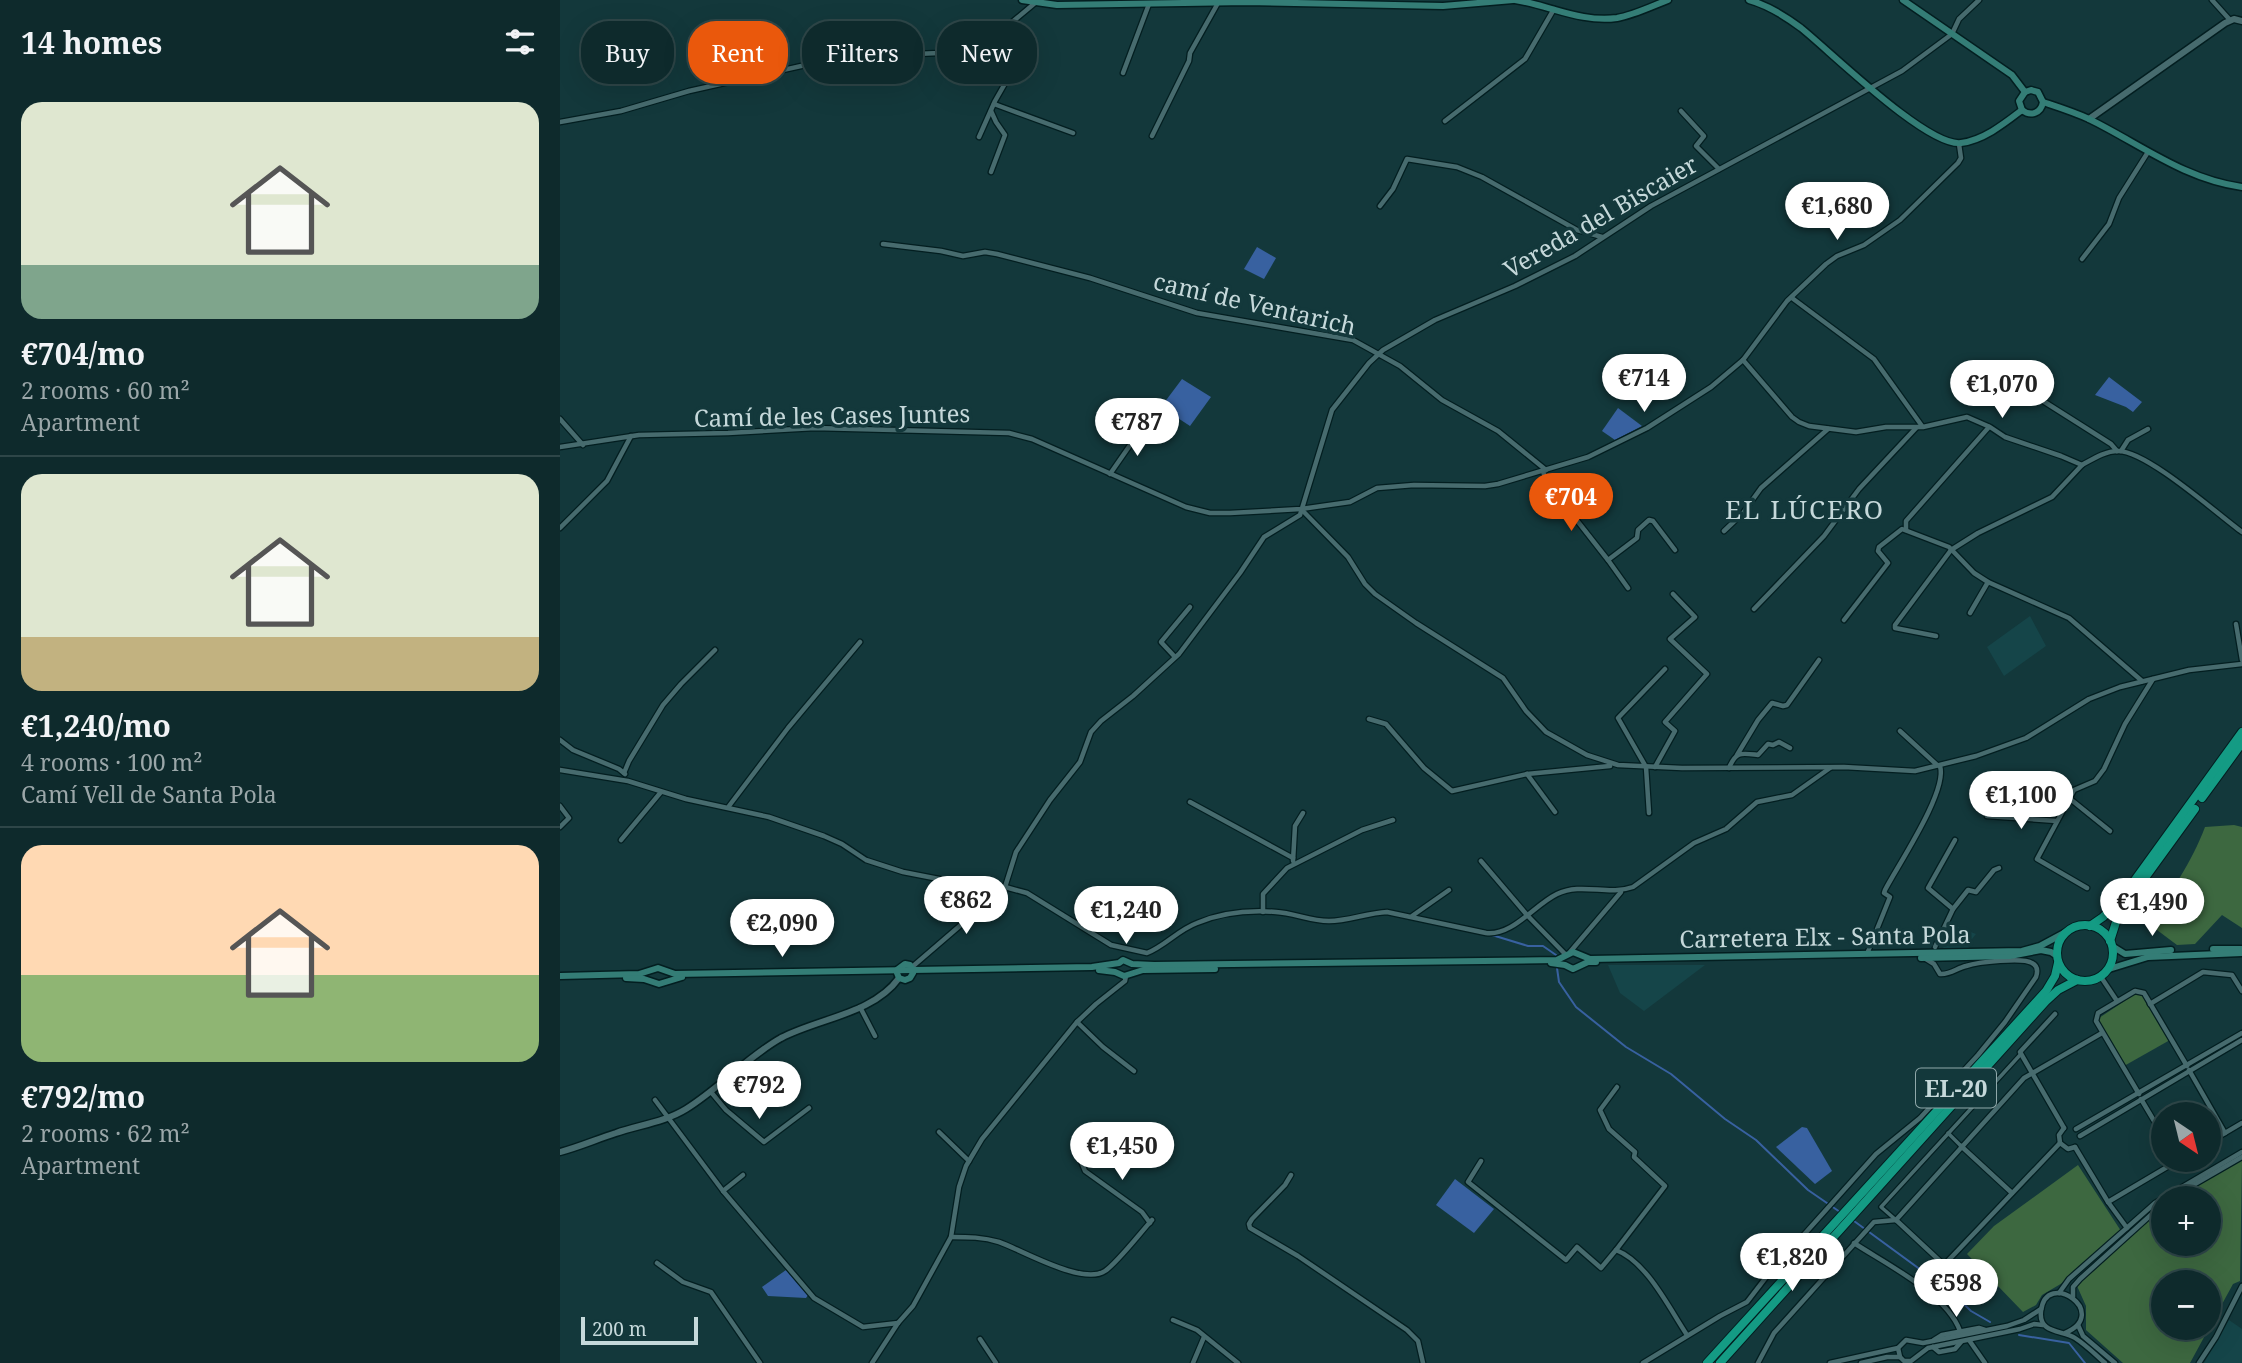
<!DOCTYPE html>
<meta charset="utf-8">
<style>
:root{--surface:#0e2a2c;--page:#1c3638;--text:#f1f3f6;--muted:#9ba7a9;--line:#2e4648;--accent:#ea580c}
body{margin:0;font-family:"Noto Serif",serif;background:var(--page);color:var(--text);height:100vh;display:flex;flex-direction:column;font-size:26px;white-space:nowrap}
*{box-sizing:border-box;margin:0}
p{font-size:23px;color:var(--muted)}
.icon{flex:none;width:38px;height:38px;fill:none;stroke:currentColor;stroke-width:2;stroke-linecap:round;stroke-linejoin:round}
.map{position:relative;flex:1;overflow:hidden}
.sheet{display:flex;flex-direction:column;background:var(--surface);width:560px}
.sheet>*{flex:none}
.banner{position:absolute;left:21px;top:21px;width:665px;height:63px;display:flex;gap:14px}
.needle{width:46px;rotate:145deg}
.tools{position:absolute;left:1591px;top:1102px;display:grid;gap:14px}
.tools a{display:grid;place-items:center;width:70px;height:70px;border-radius:50%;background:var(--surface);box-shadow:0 7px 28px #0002,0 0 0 2px var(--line);font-size:35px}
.scale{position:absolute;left:21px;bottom:18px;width:117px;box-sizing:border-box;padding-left:7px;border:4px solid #c5d8da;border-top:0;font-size:19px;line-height:24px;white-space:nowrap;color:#c5d8da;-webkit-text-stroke:5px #13383b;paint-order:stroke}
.price{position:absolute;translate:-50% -60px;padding:0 16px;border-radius:24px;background:#fff;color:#222;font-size:23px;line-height:46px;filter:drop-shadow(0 2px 4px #0008)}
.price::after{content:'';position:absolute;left:50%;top:42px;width:21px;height:16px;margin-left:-10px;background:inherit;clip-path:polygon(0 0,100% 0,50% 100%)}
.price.on{background:var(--accent);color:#fff}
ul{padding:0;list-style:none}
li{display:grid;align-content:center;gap:14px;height:371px;padding:0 21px}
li+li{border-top:2px solid var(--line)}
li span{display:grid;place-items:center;height:217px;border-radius:21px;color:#555}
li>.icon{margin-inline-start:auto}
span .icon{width:126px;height:126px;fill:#fffc;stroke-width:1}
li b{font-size:30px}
h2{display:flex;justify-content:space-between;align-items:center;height:84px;padding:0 21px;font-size:30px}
.chip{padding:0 24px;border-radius:28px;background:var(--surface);box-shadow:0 7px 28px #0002,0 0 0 2px var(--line);font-size:24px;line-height:63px}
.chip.on{background:var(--accent);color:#fff}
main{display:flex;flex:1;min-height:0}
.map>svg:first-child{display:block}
</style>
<main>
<section class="sheet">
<h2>14 homes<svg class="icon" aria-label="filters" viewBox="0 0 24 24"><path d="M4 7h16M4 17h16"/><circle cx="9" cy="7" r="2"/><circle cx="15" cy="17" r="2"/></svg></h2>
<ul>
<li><span style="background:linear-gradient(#dfe7d0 75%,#7fa58c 0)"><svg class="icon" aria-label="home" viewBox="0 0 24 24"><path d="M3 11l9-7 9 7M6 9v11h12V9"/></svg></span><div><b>€704/mo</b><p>2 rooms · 60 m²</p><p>Apartment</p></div></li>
<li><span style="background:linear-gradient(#dfe7d0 75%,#c2b280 0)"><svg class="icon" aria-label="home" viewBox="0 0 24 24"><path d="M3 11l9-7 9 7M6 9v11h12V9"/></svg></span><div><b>€1,240/mo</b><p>4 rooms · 100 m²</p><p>Camí Vell de Santa Pola</p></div></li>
<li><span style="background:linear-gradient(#ffd9b3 60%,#8fb573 0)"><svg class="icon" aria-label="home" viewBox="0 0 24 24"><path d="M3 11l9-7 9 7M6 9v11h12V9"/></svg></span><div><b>€792/mo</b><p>2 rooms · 62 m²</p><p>Apartment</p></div></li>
</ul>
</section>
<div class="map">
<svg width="1682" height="1363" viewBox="0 0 1682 1363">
<rect width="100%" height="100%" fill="#13383b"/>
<g fill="#154549">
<path d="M1470 616 1486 646 1444 676 1427 647Z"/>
<path d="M1390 924 1416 934 1407 945 1410 949H1385L1379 944Z"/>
<path d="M1048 965H1145L1084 1011 1060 993Z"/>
<path d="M1669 1320 1682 1329V1363H1644Z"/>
</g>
<g fill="#3d6840" fill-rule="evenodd">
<path d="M1674 825 1682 827V928L1662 915 1635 944 1617 945 1585 921C1611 896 1632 861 1645 827Z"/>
<path d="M1575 994H1581L1585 997 1610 1040 1564 1066 1538 1022 1539 1018Z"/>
<path d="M1682 1160 1680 1281 1673 1284 1630 1363H1563L1526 1330V1306L1517 1286 1603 1207V1244H1648V1199H1613ZM1603 1283H1648V1328H1603Z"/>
<path d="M1518 1165 1561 1231 1504 1282 1482 1295 1476 1305 1463 1312 1407 1254 1434 1226Z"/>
</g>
<g fill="#3861a0">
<path d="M697 247 716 258 704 279 684 269Z"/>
<path d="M1549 377 1582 402 1573 412 1566 407 1535 395Z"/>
<path d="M622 379 651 397 630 426 601 407Z"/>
<path d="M1058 408 1082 426 1055 440 1042 431Z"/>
<path d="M1242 1127 1247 1128 1272 1171 1255 1184 1216 1147Z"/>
<path d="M895 1179 934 1209 914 1233 876 1205Z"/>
<path d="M226 1270 248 1295 246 1298 208 1296 202 1287Z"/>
</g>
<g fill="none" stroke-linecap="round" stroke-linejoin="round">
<g stroke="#3861a0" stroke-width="2">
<path d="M932 935 968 946H983L996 955"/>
<path d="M997 968 999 982 1016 1007 1066 1047 1111 1074 1165 1119 1196 1140 1248 1190 1280 1212"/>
<path d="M1294 1221 1391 1292 1411 1311 1430 1322"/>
<path d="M1459 1335 1509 1343 1525 1363"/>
</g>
<defs>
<g id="pedestrian">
<path d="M1388 1133 1401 1146"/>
<path d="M1336 1220 1321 1207 1460 1055"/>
</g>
<g id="minor">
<path d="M1652 0 1670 20"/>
<path d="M563 73 589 4"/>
<path d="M434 104 513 133"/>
<path d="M1121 111 1144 136 1136 146 1159 169"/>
<path d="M885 121 965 59 994 9"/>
<path d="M0 122 61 111 129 91 268 60 287 57 379 53 445 28 475 3"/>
<path d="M592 136 629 61 630 53 658 3"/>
<path d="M419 137 435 101 463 52V46L453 23"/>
<path d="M431 172 445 135 436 122 431 111"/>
<path d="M820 206 833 189 847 159 897 167 922 177 1017 230 1042 237"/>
<path d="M323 244 381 251 403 256 425 252 437 254 530 278 637 313 793 340 840 366 882 400 938 431 986 470"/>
<path d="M1522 259 1549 224 1559 198 1588 152"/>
<path d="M1232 298 1314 359 1362 426"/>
<path d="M1183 360 1232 417 1239 422 1249 426 1296 432 1326 427H1363L1407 417 1430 427 1445 437 1501 456 1522 465C1533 459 1545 451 1558 451 1587 451 1656 513 1682 532"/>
<path d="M1472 394 1551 444 1557 451"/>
<path d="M0 419 23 445"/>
<path d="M0 447 79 435 168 433 255 428 449 433 472 439 626 507 650 513H670L741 509 790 502 817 488 854 485 925 486 938 484 1028 457 1087 428 1151 387 1183 360 1227 301 1266 264 1277 256 1304 245 1340 220 1398 163 1401 158 1399 144"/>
<path d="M1561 451 1568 440 1588 429"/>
<path d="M983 471 986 481 1048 560 1068 588"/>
<path d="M550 474 582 428"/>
<path d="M742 510 788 557 805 584 815 594 856 623 943 678 966 711 986 732 1027 755 1058 765 1122 768 1284 767 1355 771 1416 756 1466 738 1529 699 1560 687 1629 670 1682 664"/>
<path d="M0 528 47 481 71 436"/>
<path d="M1346 530V521L1429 427"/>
<path d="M1164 531 1183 513 1201 488 1268 429"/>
<path d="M1048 560 1077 538 1078 530 1089 520 1093 521 1115 550"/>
<path d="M1194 609 1264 536 1299 489 1356 428"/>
<path d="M1410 613 1428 582"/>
<path d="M1284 620 1328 563 1318 551 1319 547 1342 529 1389 547 1414 573 1428 582 1509 618 1582 681"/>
<path d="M1676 624 1682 660"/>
<path d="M1376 636 1335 628V625L1391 550 1418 533 1492 497 1522 465"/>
<path d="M615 657 601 642 630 607"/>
<path d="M809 719 826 724 864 768 892 791 967 774 1050 766"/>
<path d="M1340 731 1377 765"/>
<path d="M0 740 13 750 59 769 65 774"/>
<path d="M1177 755 1198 720 1212 703 1223 706 1227 705 1259 660"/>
<path d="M1095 767 1115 731 1105 722 1147 674 1110 639 1135 617 1113 594"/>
<path d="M1169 768C1176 751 1181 753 1198 755L1208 744 1213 745 1219 742 1230 748"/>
<path d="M0 770 68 781 126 799 209 817 264 836 282 844 306 860 343 872 384 880 445 887 467 893 551 945 587 953C605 946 618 930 637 923 661 913 690 910 716 912 734 913 750 921 769 921 788 921 807 913 827 912L926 933C953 936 974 905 997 894 1022 882 1048 896 1073 887L1134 843 1166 829 1197 802 1232 795 1270 768"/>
<path d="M64 773 69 761 103 705 121 684 155 650"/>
<path d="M967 774 995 812"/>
<path d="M1509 798 1550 831"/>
<path d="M630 802 733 858"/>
<path d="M0 806 9 818 0 827"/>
<path d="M169 806 228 728 300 642"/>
<path d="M1089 813 1086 767 1058 718 1105 669"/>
<path d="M1427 816 1497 821"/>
<path d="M61 840 101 792"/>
<path d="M733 861 735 826 743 813"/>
<path d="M921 861 967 915 1006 955"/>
<path d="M1527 888 1477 859 1514 790 1535 781 1544 769 1565 724 1593 679"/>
<path d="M1393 909 1368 888 1395 840"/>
<path d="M703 912V894L727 868 802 830 833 820"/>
<path d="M852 916 889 890"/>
<path d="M1375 947 1393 909 1408 890 1416 892 1434 870 1439 868"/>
<path d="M1010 952 1061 892"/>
<path d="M1307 954 1330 897 1324 893 1325 890C1338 865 1388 791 1380 766"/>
<path d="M352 967 445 887 456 852 490 800 520 762 531 732 541 721 573 696 619 654 680 573 704 537 740 515 772 410 809 363 823 350 875 320 955 286 1015 256 1091 206 1342 71 1392 34 1399 19 1419 0"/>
<path d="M1541 977 1557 1001"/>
<path d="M1590 1004 1643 972 1672 975 1682 991"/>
<path d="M300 1007 315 1036"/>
<path d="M1495 1014 1460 1052 1504 1128"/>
<path d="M517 1022 543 1047 574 1071"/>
<path d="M1629 1070 1665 1133"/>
<path d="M151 1092 166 1110 204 1142 249 1108"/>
<path d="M1579 1094 1536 1021 1538 1013 1575 991 1584 993 1627 1066"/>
<path d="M1581 1099 1603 1136"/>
<path d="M95 1100 163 1191 254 1298 303 1327 338 1323"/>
<path d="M1504 1128 1499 1135 1500 1143 1508 1149 1515 1147"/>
<path d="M1516 1129 1682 1033"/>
<path d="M379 1132 409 1161"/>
<path d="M1520 1136 1682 1040"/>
<path d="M1648 1143 1682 1123"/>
<path d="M1401 1146 1452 1193"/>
<path d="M1515 1147 1548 1202 1567 1228"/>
<path d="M517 1151 525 1171 582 1212 590 1223"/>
<path d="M921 1161 908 1182 1006 1260 1017 1247 1041 1268 1056 1250C1087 1262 1109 1308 1127 1335"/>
<path d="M731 1175 725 1185 692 1219 689 1224 690 1228 738 1256 847 1330 858 1341 863 1363"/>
<path d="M163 1191 183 1175"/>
<path d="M1609 1199 1682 1157"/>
<path d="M1548 1202 1619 1160"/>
<path d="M1336 1220 1464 1078 1542 1033"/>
<path d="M1336 1220 1381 1262 1385 1264 1500 1143"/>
<path d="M391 1237C408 1237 423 1237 439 1242 462 1250 523 1286 545 1271 557 1263 581 1232 592 1220"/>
<path d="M1294 1243C1326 1264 1387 1294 1400 1331"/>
<path d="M1056 1250 1105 1186 1074 1157 1075 1152 1049 1129 1040 1110 1057 1087"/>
<path d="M97 1263 123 1282 151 1292 200 1363"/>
<path d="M1499 1293 1509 1279 1595 1203 1682 1152"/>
<path d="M1513 1297V1287L1520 1279 1603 1204"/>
<path d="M613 1320 637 1330 678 1363"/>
<path d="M1518 1325 1523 1336 1555 1363"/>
<path d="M1505 1333C1552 1313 1486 1268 1481 1311 1478 1334 1503 1330 1515 1338 1526 1345 1536 1355 1545 1363"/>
<path d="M420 1339 436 1363"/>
<path d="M1374 1340 1382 1335 1419 1328 1425 1330"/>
<path d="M1409 1340 1425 1363"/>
<path d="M1373 1347 1379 1352 1395 1349 1401 1342"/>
<path d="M1338 1348 1340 1357 1344 1361H1351L1368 1348 1460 1329 1474 1324 1483 1325"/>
<path d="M312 1363 338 1323 353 1306 391 1237 399 1187 406 1166 422 1139 517 1022 536 1004 565 981 566 976"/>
<path d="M633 1363 644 1337"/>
<path d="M1083 1363 1160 1316 1187 1302 1207 1276 1316 1154 1360 1118 1418 1055 1445 1022 1476 977C1478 971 1478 966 1472 963 1463 957 1418 962 1406 966 1397 968 1390 975 1380 974L1374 964 1366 959"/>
<path d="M1198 1363 1214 1333 1314 1222 1336 1220"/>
<path d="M1270 1363 1338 1348 1346 1340 1363 1343 1447 1326 1464 1320 1481 1309"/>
<path d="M1301 1363 1327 1357H1340"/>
<path d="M1639 1363 1656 1337 1682 1286"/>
</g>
<g id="tertiary">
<path d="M1529 119 1665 23 1674 19 1682 21"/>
<path d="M0 1152C19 1147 37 1139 56 1133 79 1125 105 1122 126 1109 160 1088 187 1057 221 1038 259 1018 313 1014 339 978"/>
</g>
<g id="secondary">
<path d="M462 0 497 5 687 2 883 6 953 0"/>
<path d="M955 0C989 5 1021 23 1057 18 1074 15 1092 6 1108 0"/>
<path d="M1189 0C1207 5 1225 16 1241 28 1271 52 1367 147 1401 143 1424 140 1445 123 1462 110"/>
<path d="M1343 0 1452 75 1465 92"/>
<path d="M1465 92 1471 90 1478 92 1483 102"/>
<path d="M1483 102C1498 107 1514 112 1529 119 1580 144 1624 179 1682 187"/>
<path d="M1462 110C1471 117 1481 113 1483 102"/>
<path d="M1462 110 1459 101 1465 92"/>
<path d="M1552 946 1565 954 1611 950"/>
<path d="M1653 949H1682"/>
<path d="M1361 958 1450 956 1481 950 1491 952 1497 956"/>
<path d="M991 963 1005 965 1013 969 1028 962H1036"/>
<path d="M1549 969 1588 957 1682 953"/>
<path d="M337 970 345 964 350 965 353 970"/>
<path d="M539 970 555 972 564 976 583 970 655 969"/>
<path d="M337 973 339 978 345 980 350 978 353 973"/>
<path d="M0 976 79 974 98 968 115 974 532 967 559 963 563 960 572 964 594 965 997 960 1013 952 1030 959 1462 951 1480 946 1506 932"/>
<path d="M66 978 84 979 99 984 122 977"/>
</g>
<g id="trunk">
<path d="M1642 798 1682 743"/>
<circle cx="1525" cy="953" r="28"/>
<path d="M1530 926 1543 917 1559 902 1682 732"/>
<path d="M1550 941 1557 919 1566 904 1635 809"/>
<path d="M1147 1363 1486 991 1495 976 1498 963"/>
<path d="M1160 1363 1486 1001 1498 990 1517 980"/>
</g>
</defs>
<use href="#pedestrian" stroke="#031e20" stroke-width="6"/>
<use href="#minor" stroke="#031e20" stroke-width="7"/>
<use href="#tertiary" stroke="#031e20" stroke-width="9"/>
<use href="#secondary" stroke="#031e20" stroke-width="9"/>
<use href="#trunk" stroke="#031e20" stroke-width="10"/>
<use href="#pedestrian" stroke="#476b6e" stroke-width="3.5"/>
<use href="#minor" stroke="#476b6e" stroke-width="4.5"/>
<use href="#tertiary" stroke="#476b6e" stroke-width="6"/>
<use href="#secondary" stroke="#347d76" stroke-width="6"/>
<use href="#trunk" stroke="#149b84" stroke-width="8"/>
</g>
<g text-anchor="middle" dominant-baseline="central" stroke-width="7" stroke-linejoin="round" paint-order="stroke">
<rect fill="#13383b" stroke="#90a8aa" stroke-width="2" x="1356" y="1068.5" width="80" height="39" rx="5"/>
<g font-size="23" font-weight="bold" fill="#c5d8da">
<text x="1396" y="1088">EL-20</text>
</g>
<g font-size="24" fill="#c5d8da" stroke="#13383b">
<text transform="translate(1040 216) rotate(-30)">Vereda del Biscaier</text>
<text transform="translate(695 303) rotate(13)">camí de Ventarich</text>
<text transform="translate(272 415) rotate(-1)">Camí de les Cases Juntes</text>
<text transform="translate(1265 936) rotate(-1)">Carretera Elx - Santa Pola</text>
</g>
<g font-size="26" letter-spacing="2" fill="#c5d8da" stroke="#13383b">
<text x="1245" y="509">EL LÚCERO</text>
</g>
</g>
</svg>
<div class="tools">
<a><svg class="needle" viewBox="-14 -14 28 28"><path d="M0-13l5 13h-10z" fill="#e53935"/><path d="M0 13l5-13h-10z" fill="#9ba7a9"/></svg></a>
<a>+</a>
<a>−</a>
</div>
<div class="scale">200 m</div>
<b class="price" style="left:1277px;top:242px">€1,680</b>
<b class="price" style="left:1084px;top:414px">€714</b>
<b class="price" style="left:1442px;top:420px">€1,070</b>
<b class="price" style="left:577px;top:458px">€787</b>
<b class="price on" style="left:1011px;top:533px">€704</b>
<b class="price" style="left:1461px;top:831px">€1,100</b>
<b class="price" style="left:406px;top:936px">€862</b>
<b class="price" style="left:1592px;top:938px">€1,490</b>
<b class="price" style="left:566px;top:946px">€1,240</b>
<b class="price" style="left:222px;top:959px">€2,090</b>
<b class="price" style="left:199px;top:1121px">€792</b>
<b class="price" style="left:562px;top:1182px">€1,450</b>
<b class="price" style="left:1232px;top:1293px">€1,820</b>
<b class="price" style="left:1396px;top:1319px">€598</b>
<div class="banner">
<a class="chip">Buy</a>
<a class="chip on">Rent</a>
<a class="chip">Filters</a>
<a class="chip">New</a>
</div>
</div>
</main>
